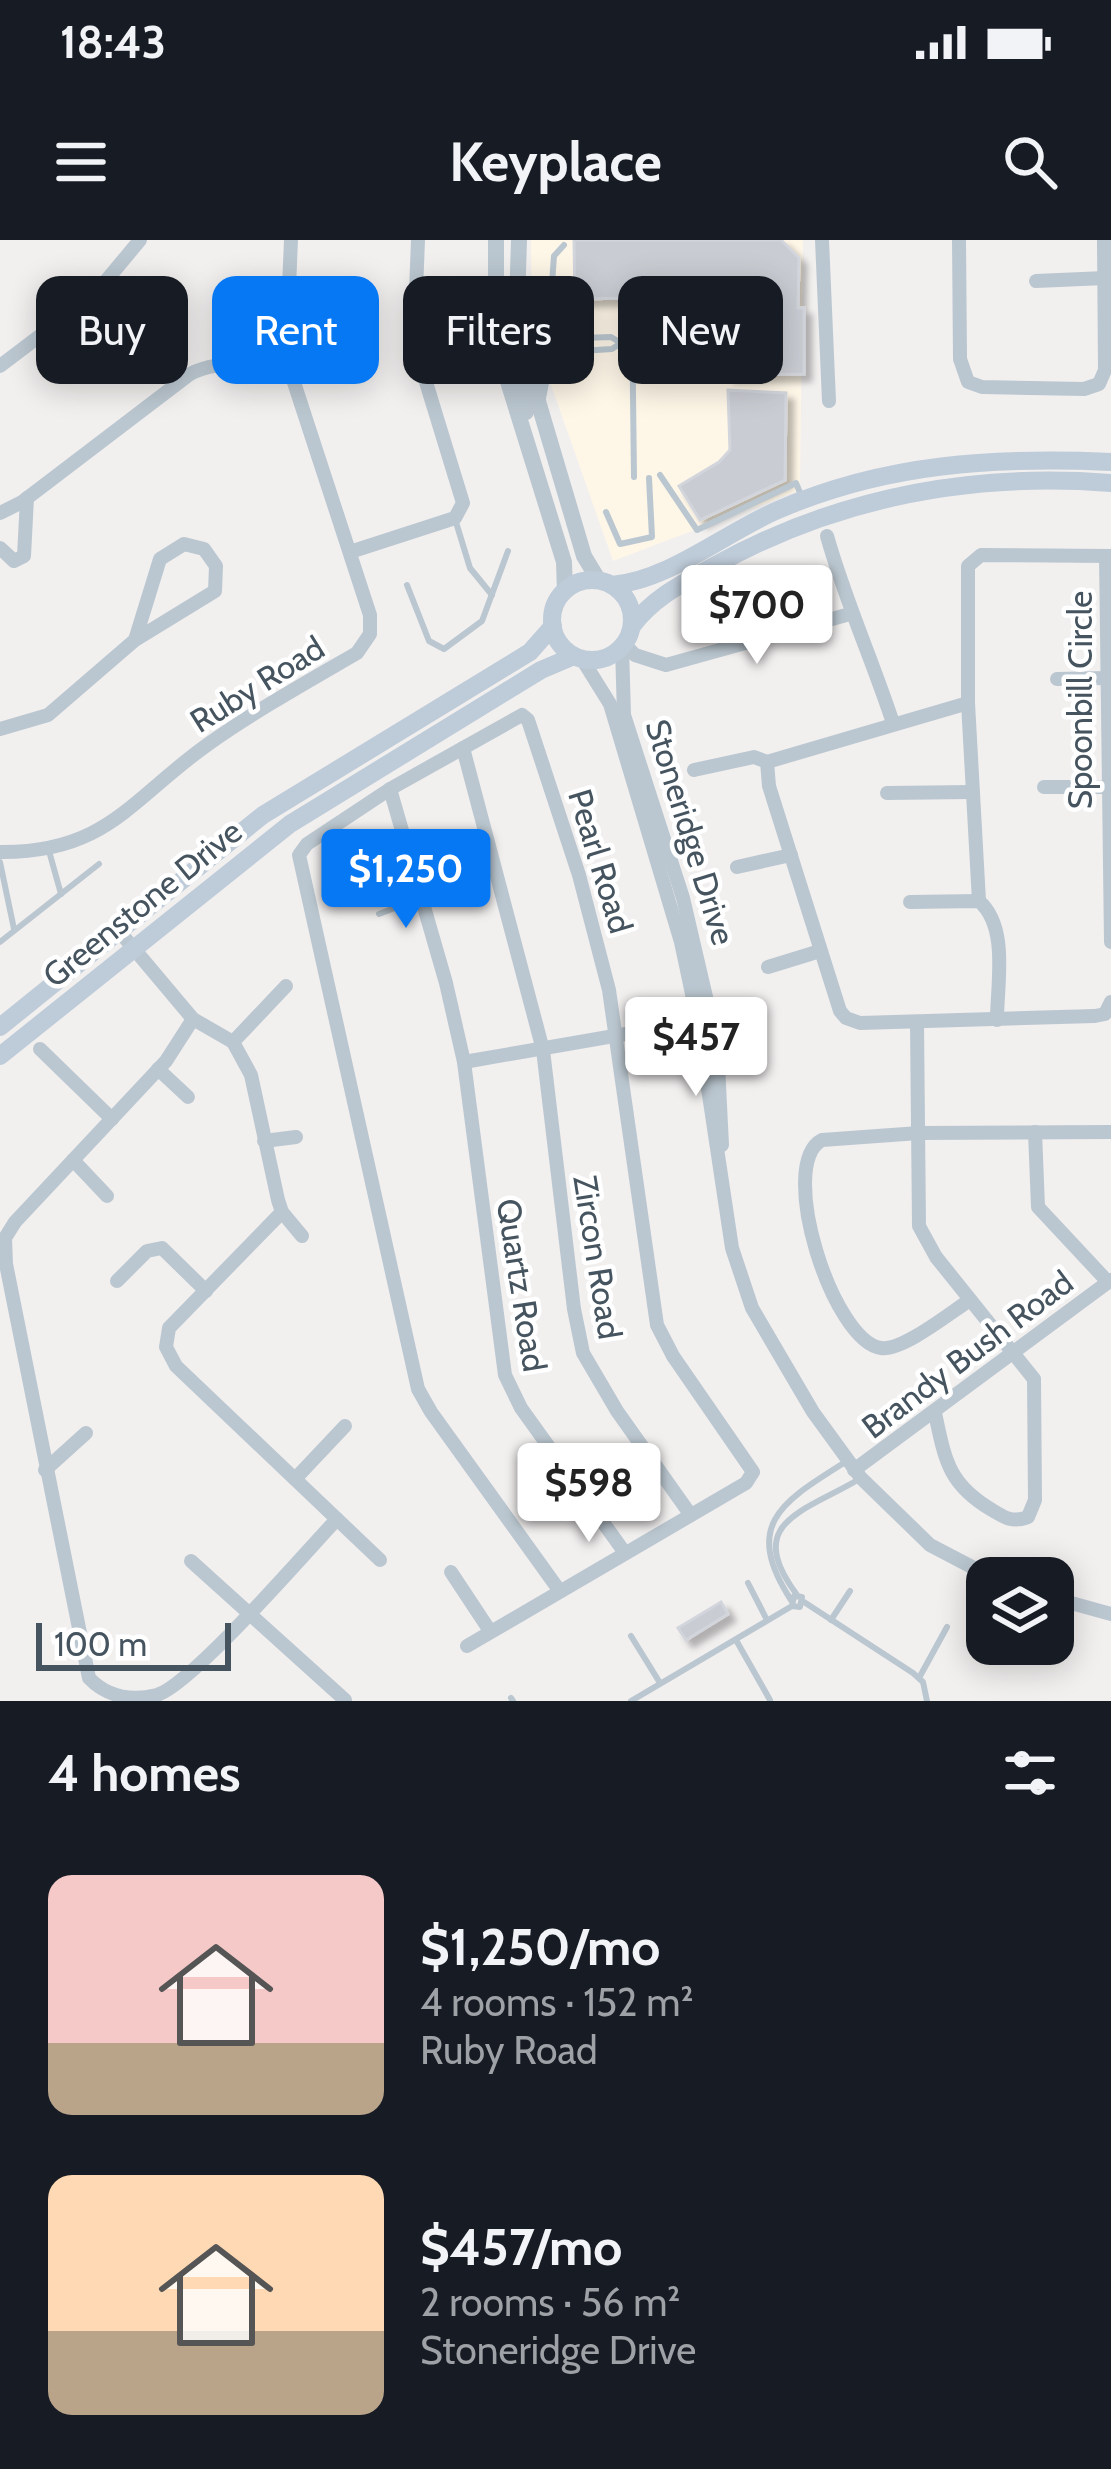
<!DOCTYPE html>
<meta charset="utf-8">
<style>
:root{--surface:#171b24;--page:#242831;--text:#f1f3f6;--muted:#9ea1a6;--accent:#0778f4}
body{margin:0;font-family:Cabin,sans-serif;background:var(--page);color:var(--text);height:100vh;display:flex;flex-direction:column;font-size:45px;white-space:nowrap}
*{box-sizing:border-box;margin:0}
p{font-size:39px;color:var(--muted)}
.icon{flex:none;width:66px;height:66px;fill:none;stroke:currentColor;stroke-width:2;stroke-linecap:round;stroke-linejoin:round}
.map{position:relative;height:1461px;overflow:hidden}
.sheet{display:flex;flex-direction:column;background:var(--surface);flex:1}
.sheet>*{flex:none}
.guide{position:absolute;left:36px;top:36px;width:1041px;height:108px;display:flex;gap:24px}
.buttons{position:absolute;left:966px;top:1317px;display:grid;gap:24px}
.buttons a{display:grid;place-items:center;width:108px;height:108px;border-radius:24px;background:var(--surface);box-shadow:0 6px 30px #0003;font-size:60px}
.scale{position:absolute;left:36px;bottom:30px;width:195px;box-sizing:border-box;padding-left:12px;border:6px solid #45545f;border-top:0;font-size:33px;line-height:42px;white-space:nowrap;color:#45545f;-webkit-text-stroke:9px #fff;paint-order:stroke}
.price{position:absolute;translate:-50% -102px;padding:0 27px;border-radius:12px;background:#fff;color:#222;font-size:39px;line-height:78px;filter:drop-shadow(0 3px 6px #0008)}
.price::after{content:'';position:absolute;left:50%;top:72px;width:36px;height:27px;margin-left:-18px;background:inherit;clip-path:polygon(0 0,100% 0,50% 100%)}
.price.active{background:var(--accent);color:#fff}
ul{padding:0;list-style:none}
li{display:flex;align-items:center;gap:36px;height:300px;padding:0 48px}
li span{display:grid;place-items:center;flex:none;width:336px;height:240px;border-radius:24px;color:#555}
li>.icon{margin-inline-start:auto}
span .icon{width:144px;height:144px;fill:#fffc;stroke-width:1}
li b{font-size:51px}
h2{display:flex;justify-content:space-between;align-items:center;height:144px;padding:0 48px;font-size:51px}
.pill{padding:0 42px;border-radius:24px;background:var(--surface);box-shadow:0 6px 30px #0003;font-size:42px;line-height:108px}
.pill.active{background:var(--accent);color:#fff}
.status{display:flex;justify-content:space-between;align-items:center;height:84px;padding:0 60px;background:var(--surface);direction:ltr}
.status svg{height:33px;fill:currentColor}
header{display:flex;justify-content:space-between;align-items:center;height:156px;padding:0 48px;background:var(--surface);font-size:54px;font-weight:800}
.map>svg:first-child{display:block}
</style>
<div class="status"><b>18:43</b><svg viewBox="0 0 49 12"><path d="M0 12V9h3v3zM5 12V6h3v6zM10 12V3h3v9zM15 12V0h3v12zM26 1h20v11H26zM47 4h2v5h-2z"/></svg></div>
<header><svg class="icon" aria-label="menu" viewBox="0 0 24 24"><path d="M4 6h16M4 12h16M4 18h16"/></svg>Keyplace<svg class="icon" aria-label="search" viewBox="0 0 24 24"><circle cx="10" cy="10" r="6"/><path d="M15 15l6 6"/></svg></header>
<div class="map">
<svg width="1111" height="1461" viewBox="0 0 1111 1461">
<defs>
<filter id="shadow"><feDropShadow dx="7" dy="7" stdDeviation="3" flood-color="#0004"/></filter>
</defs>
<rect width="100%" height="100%" fill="#f2efef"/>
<path fill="#fef6e7" d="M531 0H803L800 250 613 321 532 91Z"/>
<g fill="#c9ccd2" stroke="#d2d5db" stroke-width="3" filter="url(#shadow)">
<path d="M574 0H781L799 18 798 68H804V134L728 135 727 88 697 57 575 59Z"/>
<path d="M728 150 786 153 785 240 700 280 679 246 719 222 730 210Z"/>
<path d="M721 1362 728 1374 686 1400 678 1388Z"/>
</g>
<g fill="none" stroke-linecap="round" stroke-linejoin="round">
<g stroke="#bbc7d0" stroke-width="6">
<path d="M564 5 554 16 551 57 556 70 571 73V98"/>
<path d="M632 72 634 237"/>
<path d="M555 99 611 97 621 103 633 102"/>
<path d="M564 112 612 109 621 103"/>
<path d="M660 235 697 290 796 243 801 255"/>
<path d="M606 272 620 304 652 297 649 238"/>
<path d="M455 279 470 328 492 355"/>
<path d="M407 345 429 401 444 409 482 381 508 311"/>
<path d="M365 610 400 597"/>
<path d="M49 611 61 654"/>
<path d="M0 622 14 689"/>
<path d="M369 646 411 633"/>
<path d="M379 674 418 659"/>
<path d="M0 702 99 624"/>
<path d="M748 1343 767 1380"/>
<path d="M797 1355C742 1281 805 1272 861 1238"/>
<path d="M791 1360C741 1283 784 1261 847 1221"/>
<path d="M804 1362 913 1433 923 1442 927 1461"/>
<path d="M831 1380 850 1351"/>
<path d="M631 1396 660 1443"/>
<path d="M736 1400 770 1460"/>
<path d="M919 1438 947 1387"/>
<path d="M511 1458 513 1461"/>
<path d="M631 1461 792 1366 800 1367 802 1357 794 1356 792 1366"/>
</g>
<g stroke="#bbc7d0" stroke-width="14">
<path d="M822 0 829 161"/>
<path d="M959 0 960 119 968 142 982 147 1084 149 1099 144 1105 130 1104 0"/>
<path d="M1036 41 1105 38"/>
<path d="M0 126 95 54 140 0"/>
<path d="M0 273 22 262 190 134C220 118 254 128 286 118"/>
<path d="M827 296C845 360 872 419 893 483"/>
<path d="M0 308 14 321 24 316 27 258"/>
<path d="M350 312 455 278 463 263 414 103 418 0"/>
<path d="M1106 316 1111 702"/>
<path d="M624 404 635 415 666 425 850 374"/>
<path d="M622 407 624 475 683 658 717 804 722 905"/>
<path d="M582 419 610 464 681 702 698 782 732 1008 752 1068 813 1172 861 1238 930 1305 993 1338"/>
<path d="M1057 439 1106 438"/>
<path d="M968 463 767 522 769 546 840 771 846 778 860 783 1095 776 1105 774 1111 762"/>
<path d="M0 489 48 475 135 400 215 351 216 326 204 309 184 304 160 319 135 400"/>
<path d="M463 508 543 810 574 1069 583 1113 617 1171 690 1274"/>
<path d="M694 530 754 517 767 522"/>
<path d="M1044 547H1106"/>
<path d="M390 549 446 743 464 822 505 1135 521 1168 625 1313"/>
<path d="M887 553 972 552"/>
<path d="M0 612C106 613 130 560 207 505 255 471 307 442 357 413L370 394V375L286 118 291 0"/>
<path d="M737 627 791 615"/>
<path d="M979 661 968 463V326L981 315 1111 316"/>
<path d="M910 662 979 661C1009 687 997 744 997 780"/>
<path d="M119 691 193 779 233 802"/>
<path d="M768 727 820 711"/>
<path d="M286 746 233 802 251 835 278 960 282 972 302 996"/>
<path d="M193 779 166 821 15 982 5 998 6 1024 89 1438C107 1457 132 1461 157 1455 192 1444 305 1313 337 1279"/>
<path d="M917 783 919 986 936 1017 1034 1139 1035 1260 1028 1277C1013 1283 1005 1278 992 1270 948 1244 945 1220 935 1173"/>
<path d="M40 809 112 879"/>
<path d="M464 822 706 780"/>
<path d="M158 829 188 857"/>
<path d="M1035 892 1038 967 1108 1042"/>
<path d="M264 901 296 897"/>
<path d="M73 920 107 956"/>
<path d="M282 972 169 1088 166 1107 176 1126 380 1320"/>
<path d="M117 1041 147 1011 162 1008 206 1051"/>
<path d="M970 1060C951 1072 903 1111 881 1108 833 1102 776 924 822 900L919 893 1111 892"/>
<path d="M45 1230 86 1193"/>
<path d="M854 1230 1111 1040"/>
<path d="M295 1239 345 1186"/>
<path d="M191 1321 345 1460"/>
<path d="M451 1332 490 1391"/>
<path d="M1053 1358 1111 1374"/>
<path d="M467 1406 746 1243 753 1232 673 1116 657 1085 609 750 579 635 528 480 522 475 390 549 307 604 299 615 418 1149 431 1172 559 1350"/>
</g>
<g stroke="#bbc7d0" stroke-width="16">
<path d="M496 0V103L564 322 565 351"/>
<path d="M519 0 517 65 521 104 584 316 599 341"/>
<path d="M518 74 532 92 554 99"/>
<path d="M516 105 513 115 526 172"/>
<path d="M538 158 543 132 561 112"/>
</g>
<g stroke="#becbd8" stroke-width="18">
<circle cx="592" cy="380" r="40"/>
<path d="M612 345C668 341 726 292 778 270 886 223 995 217 1111 222"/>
<path d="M632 386C653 358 681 344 712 327 837 257 969 232 1111 243"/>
<path d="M0 787 263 575 530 412 553 386"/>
<path d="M0 816 290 584 541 430 574 416"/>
</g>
</g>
<g text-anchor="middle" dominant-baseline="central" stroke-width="9" stroke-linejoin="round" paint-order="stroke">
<g font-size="33" fill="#45545f" stroke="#fff">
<text transform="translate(257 444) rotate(-32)">Ruby Road</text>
<text transform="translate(1080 460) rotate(-90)">Spoonbill Circle</text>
<text transform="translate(691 592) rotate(73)">Stoneridge Drive</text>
<text transform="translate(601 621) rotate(73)">Pearl Road</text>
<text transform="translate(142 663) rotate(-39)">Greenstone Drive</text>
<text transform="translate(598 1017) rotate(81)">Zircon Road</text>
<text transform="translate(522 1045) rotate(81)">Quartz Road</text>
<text transform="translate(967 1114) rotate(-37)">Brandy Bush Road</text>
</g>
</g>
</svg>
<div class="buttons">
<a><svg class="icon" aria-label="layers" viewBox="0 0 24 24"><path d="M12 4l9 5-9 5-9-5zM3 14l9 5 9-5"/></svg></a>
</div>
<div class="scale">100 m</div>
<b class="price" style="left:757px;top:427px">$700</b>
<b class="price active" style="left:406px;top:691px">$1,250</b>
<b class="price" style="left:696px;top:859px">$457</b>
<b class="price" style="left:589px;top:1305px">$598</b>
<div class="guide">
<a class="pill">Buy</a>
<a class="pill active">Rent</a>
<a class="pill">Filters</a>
<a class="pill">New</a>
</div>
</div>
<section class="sheet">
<h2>4 homes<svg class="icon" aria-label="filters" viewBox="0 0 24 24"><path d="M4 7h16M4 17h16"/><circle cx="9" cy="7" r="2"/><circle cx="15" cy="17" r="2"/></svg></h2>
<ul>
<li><span style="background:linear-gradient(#f6c9c9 70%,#b9a48a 0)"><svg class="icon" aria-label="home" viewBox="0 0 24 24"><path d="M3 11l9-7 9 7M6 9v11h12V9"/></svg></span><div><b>$1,250/mo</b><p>4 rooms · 152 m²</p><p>Ruby Road</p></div></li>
<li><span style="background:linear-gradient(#ffd9b3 65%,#b9a48a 0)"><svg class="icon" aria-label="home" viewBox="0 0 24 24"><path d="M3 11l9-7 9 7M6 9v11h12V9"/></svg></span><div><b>$457/mo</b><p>2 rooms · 56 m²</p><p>Stoneridge Drive</p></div></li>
</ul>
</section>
